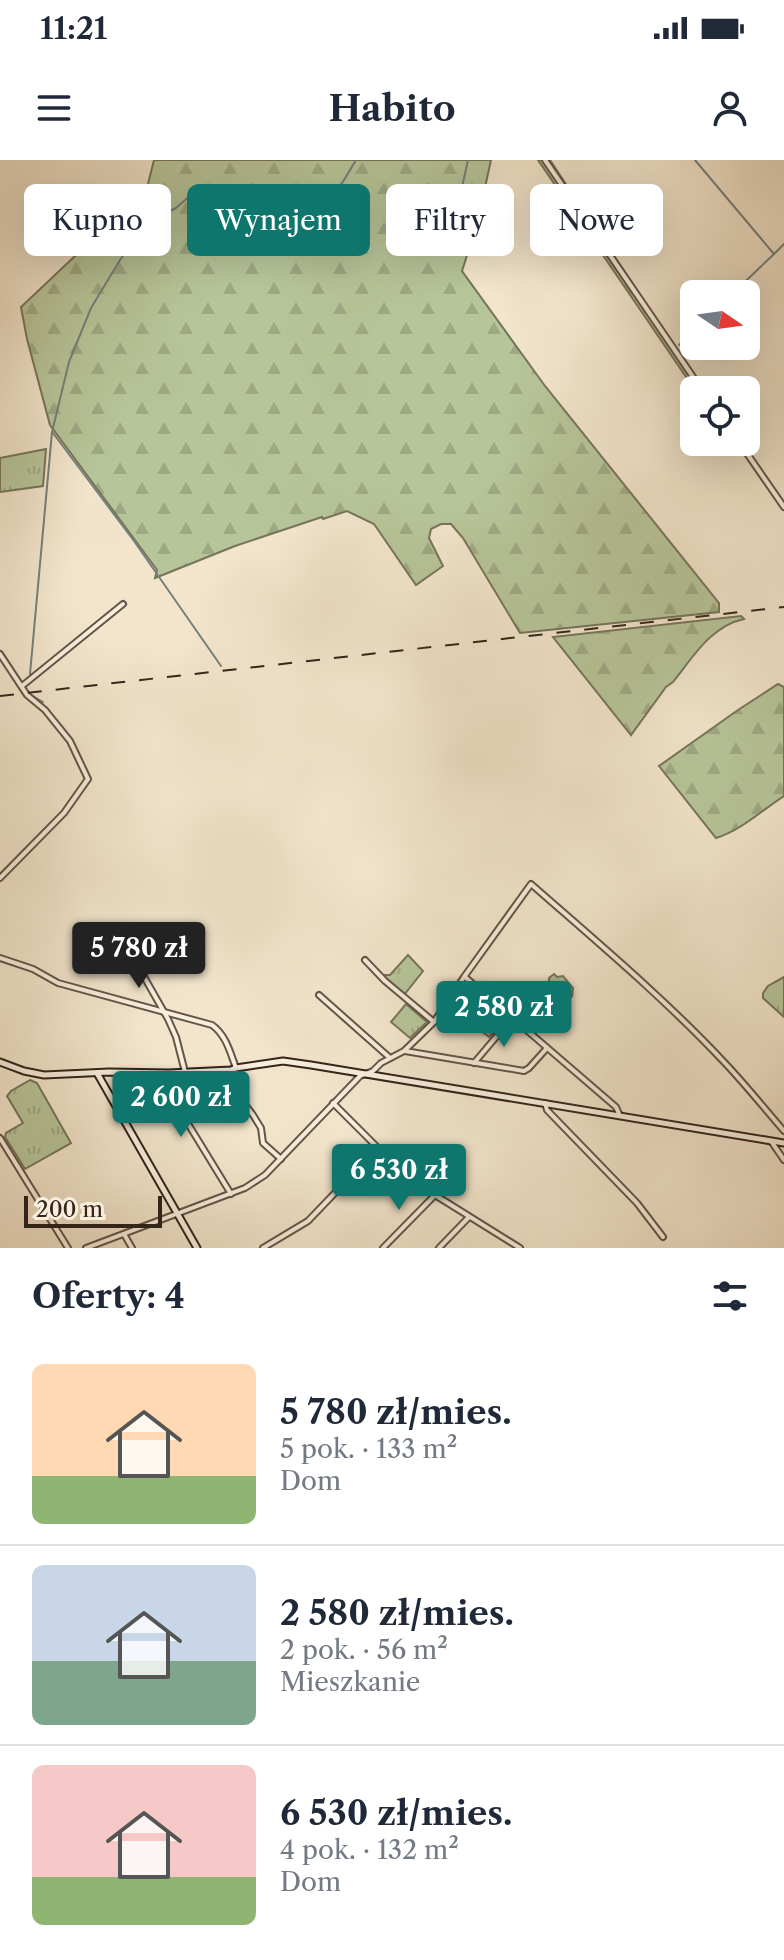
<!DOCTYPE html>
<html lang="pl">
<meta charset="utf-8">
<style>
:root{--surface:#fff;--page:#f2f2f3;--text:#1f2937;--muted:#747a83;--line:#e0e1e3;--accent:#0f766e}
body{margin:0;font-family:"Libre Caslon Text",serif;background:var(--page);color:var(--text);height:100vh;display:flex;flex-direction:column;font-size:30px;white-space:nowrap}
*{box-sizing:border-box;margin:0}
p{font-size:26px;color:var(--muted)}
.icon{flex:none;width:44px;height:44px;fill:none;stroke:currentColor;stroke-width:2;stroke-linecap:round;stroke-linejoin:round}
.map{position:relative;height:1088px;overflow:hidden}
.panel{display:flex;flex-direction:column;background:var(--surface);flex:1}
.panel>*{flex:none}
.hud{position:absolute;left:24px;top:24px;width:736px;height:72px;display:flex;gap:16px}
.needle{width:52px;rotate:103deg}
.controls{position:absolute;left:680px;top:120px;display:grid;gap:16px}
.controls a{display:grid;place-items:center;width:80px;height:80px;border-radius:12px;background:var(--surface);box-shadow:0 8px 32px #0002;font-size:40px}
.scale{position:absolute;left:24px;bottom:20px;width:138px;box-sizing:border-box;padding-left:8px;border:4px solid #342519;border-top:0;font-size:22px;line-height:28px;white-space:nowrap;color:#342519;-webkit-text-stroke:6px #f7eede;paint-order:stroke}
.price{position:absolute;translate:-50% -68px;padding:0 18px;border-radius:8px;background:var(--accent);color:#fff;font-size:26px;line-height:52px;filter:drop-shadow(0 2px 4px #0008)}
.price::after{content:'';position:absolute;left:50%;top:48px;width:24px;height:18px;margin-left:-12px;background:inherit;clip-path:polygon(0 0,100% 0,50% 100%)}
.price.current{background:#222;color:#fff}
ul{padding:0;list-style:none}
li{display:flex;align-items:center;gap:24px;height:200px;padding:0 32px}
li+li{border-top:2px solid var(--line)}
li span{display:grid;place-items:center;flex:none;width:224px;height:160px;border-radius:12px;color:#555}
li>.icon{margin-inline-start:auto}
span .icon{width:96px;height:96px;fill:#fffc;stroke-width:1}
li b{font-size:34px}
h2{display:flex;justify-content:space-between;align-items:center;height:96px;padding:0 32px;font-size:34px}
.pill{padding:0 28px;border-radius:12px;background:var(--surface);box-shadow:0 8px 32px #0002;font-size:28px;line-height:72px}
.pill.current{background:var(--accent);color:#fff}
.status{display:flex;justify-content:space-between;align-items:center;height:56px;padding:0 40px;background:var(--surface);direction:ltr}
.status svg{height:22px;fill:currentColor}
header{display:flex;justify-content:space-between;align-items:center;height:104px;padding:0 32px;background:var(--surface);font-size:36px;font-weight:800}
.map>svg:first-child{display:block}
</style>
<div class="status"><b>11:21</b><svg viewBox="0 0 49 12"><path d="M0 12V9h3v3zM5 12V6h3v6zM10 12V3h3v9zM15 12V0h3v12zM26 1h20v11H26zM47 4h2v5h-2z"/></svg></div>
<header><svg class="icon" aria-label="menu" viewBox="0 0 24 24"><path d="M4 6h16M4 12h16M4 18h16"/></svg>Habito<svg class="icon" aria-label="person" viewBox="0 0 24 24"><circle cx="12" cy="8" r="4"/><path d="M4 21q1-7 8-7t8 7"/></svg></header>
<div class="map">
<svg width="784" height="1088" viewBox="0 0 784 1088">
<defs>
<pattern id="grass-tufts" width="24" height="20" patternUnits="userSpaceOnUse" patternTransform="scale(2)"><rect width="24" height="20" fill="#b7c59a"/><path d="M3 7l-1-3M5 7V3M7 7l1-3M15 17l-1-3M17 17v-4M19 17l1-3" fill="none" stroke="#9ea984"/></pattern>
<pattern id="forest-firs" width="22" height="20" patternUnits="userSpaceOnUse" patternTransform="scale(2)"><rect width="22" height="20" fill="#b7c59a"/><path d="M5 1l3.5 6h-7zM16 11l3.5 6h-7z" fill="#9ea984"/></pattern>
</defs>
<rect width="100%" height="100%" fill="#f2e5cc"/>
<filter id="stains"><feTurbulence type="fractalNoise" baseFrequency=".0025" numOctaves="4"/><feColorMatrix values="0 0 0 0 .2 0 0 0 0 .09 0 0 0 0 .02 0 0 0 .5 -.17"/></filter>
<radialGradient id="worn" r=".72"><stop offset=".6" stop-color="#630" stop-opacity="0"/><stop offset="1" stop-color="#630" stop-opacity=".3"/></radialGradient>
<g fill="url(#grass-tufts)" stroke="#76755a" stroke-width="2">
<path d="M46 289 43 326 0 332V298Z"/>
<path d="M408 795 423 811 404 835 383 815H390Z"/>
<path d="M784 817V857L763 838V833L768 826Z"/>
<path d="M406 844 427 862 410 878 391 862Z"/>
<path d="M495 845 508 858 498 871 496 870 489 877 476 867Z"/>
<path d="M30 920 37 923 71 983 25 1009 5 977 6 973 23 963 7 936 11 931Z"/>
</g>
<g fill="url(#forest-firs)" stroke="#76755a" stroke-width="2">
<path d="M154 0H491L477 64 462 111 545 226 719 443V452L520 473 463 378 451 364H441L431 369 429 378 443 406 416 425 374 364 347 351 323 359 322 357 235 386 155 418 157 410 50 265 27 179 21 147 147 28Z"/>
<path d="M538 0H550L701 230H695Z"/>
<path d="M741 456 744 459C711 466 693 497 673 522L666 527 631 575 553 477Z"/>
<path d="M778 524 784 527V636C762 650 742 670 716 678L659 606 738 550Z"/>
<path d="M554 814 557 817 563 816 573 828 572 836 544 864 538 863 534 868 537 871 535 874 526 866 544 844 553 838 557 830C551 827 549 826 549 818Z"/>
</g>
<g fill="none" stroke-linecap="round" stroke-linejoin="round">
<g stroke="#73807d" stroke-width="2">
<path d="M695 0 774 94 732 134"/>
<path d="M310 50C333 45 344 19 356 0"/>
<path d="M457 50 468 0"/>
<path d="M774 94 784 84"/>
<path d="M679 185 694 170"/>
<path d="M53 273 134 381 221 506"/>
<path d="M30 514 52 272 69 202 91 148 120 100 146 63 176 48 192 34 208 32 214 34 227 43 242 49 252 65 258 67H265L275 63 289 46"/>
<path d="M31 535 43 542"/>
</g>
<defs>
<g id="street">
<path d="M545 0 702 230"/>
<path d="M739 282 784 347"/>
<path d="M0 494 27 535 45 550 70 581 88 619 64 653 0 718"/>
<path d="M22 526 123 444"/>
<path d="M122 778 168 859 176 877 185 912"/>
<path d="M0 798 33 809 58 823 212 865C226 875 230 892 236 908"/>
<path d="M365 800 385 821 434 862"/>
<path d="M465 817 616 947 620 956"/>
<path d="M319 835 390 898"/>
<path d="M405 891 524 911 529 908 547 888"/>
<path d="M474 903 513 857"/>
<path d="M231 910 237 934 253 955 261 968 263 983 281 999"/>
<path d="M169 913 171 936 231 1034"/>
<path d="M333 943 378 988 382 989 435 1035 520 1088"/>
<path d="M545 943 547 950 637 1043 663 1077"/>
<path d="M0 978 68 1088"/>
<path d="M771 981 784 1000"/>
<path d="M124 1074 132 1088"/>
<path d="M86 1088 245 1028 265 1015 360 916 373 911 381 903 404 891 434 862 464 817 531 724C597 782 664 838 724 902 745 924 764 948 784 971"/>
<path d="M263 1088 308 1061 378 988"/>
<path d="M383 1088 435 1035"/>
<path d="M439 1088 469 1057"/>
</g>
<g id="secondary">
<path d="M0 902 24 911 44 915 109 912 169 913 231 910 236 908 283 901 311 905 784 983"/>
<path d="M97 913 197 1088"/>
</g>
</defs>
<use href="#street" stroke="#645546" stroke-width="8"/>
<use href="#secondary" stroke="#342519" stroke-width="9"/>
<use href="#street" stroke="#f7eede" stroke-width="4"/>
<use href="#secondary" stroke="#f7eede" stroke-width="5"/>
<path stroke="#342519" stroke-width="2" stroke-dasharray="14 14" stroke-linecap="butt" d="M0 536 784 447"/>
</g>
<rect width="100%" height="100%" filter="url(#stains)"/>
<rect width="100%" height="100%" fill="url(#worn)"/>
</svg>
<div class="controls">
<a><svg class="needle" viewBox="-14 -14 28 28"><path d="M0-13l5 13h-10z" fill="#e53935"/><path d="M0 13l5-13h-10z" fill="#747a83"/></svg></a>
<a><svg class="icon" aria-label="locate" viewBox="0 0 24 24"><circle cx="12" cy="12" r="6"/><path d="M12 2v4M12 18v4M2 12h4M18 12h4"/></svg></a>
</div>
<div class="scale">200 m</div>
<b class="price current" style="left:139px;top:830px">5 780 zł</b>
<b class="price" style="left:504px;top:889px">2 580 zł</b>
<b class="price" style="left:181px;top:979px">2 600 zł</b>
<b class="price" style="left:399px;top:1052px">6 530 zł</b>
<div class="hud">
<a class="pill">Kupno</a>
<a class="pill current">Wynajem</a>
<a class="pill">Filtry</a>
<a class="pill">Nowe</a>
</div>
</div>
<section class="panel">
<h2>Oferty: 4<svg class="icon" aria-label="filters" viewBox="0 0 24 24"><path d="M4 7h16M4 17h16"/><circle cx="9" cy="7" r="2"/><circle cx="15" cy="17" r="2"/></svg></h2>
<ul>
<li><span style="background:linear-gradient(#ffd9b3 70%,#8fb573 0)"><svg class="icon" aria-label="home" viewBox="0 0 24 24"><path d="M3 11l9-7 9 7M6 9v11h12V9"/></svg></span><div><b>5 780 zł/mies.</b><p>5 pok. · 133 m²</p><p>Dom</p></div></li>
<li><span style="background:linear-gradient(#c9d6e8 60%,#7fa58c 0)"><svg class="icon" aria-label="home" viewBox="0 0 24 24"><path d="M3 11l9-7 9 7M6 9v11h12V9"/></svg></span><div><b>2 580 zł/mies.</b><p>2 pok. · 56 m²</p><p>Mieszkanie</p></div></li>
<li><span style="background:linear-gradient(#f6c9c9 70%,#8fb573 0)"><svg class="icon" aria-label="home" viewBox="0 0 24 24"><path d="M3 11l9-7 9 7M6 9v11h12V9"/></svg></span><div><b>6 530 zł/mies.</b><p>4 pok. · 132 m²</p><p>Dom</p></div></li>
</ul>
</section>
